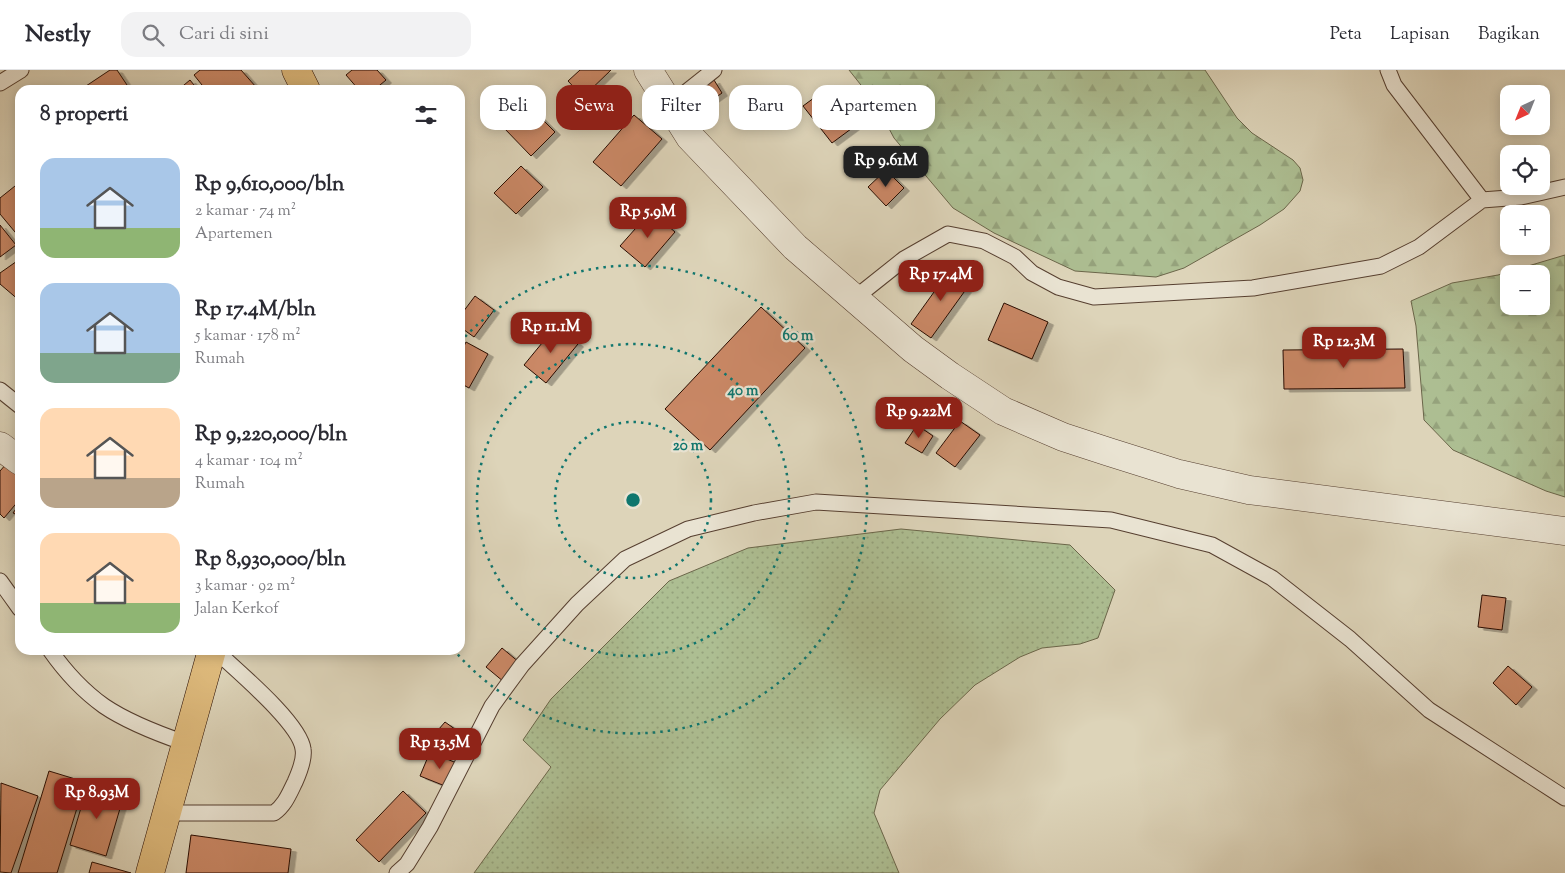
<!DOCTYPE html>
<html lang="id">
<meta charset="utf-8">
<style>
:root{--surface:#fff;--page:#f2f2f3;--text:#2b2b33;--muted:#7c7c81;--line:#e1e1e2;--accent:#8f2418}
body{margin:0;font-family:"Sorts Mill Goudy",serif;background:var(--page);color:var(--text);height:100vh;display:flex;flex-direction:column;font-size:19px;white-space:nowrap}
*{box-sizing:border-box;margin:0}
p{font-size:16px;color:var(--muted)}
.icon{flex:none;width:28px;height:28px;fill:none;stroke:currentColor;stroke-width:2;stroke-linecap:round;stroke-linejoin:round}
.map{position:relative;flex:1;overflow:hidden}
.side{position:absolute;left:15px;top:15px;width:450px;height:570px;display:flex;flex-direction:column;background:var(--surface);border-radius:15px;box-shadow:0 2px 12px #0003}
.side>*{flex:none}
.top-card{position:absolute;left:480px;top:15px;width:475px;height:45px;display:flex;gap:10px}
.needle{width:32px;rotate:223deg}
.controls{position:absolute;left:1500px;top:15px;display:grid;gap:10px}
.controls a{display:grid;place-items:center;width:50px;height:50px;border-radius:10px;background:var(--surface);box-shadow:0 2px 12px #0003;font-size:25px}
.price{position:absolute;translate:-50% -42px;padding:0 11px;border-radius:10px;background:var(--accent);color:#fff;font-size:16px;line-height:32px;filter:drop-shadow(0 1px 2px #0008)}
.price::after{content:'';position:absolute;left:50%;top:30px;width:15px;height:11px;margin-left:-8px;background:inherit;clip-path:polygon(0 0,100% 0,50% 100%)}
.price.on{background:#222;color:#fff}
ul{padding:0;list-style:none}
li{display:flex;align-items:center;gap:15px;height:125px;padding:0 25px}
li span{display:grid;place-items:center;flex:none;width:140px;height:100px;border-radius:15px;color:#555}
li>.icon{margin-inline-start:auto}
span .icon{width:60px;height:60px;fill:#fffc;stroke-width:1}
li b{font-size:21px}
h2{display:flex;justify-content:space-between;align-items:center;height:60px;padding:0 25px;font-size:21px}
.pill{padding:0 18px;border-radius:15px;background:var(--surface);box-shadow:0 2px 12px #0003;font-size:18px;line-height:45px}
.pill.on{background:var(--accent);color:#fff}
header{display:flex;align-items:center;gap:30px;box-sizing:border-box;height:70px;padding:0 25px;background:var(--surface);border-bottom:1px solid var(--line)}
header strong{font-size:24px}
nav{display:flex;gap:28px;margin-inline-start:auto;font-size:18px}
.search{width:350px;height:45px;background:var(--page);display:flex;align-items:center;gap:12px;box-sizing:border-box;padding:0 18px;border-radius:15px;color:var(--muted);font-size:19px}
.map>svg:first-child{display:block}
</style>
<header>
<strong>Nestly</strong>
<div class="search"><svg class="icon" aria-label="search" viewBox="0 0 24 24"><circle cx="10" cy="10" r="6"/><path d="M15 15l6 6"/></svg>Cari di sini</div>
<nav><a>Peta</a><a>Lapisan</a><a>Bagikan</a></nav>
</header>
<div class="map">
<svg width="1565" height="803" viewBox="0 0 1565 803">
<defs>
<pattern id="grass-dots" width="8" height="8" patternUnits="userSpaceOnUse" patternTransform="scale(1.25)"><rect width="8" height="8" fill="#adbe92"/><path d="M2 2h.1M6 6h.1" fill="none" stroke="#95a27c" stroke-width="1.8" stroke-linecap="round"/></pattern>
<pattern id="forest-firs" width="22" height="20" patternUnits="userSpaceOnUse" patternTransform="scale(1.25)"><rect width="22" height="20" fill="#adbe92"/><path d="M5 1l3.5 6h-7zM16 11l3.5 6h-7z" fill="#95a27c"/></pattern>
<filter id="shadow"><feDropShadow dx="5.5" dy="3" stdDeviation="0" flood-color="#0004"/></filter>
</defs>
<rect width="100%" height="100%" fill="#ddd4b9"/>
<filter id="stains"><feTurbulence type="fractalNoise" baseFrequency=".004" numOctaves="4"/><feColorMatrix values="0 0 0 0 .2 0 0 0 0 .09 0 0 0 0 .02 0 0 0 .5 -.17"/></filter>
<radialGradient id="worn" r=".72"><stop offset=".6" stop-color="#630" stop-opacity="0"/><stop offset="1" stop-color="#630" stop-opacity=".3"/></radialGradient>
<path fill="url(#grass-dots)" stroke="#6b664a" d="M901 459 1070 475 1115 520 1098 568 1080 574 1042 578 1020 587 975 615 940 649 880 720 874 743 899 803H474L551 697 523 670 551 629 669 511 748 478Z"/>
<g fill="url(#forest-firs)" stroke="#6b664a" fill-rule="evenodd">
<path d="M849 0H1205L1237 48 1252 63 1293 90 1300 98 1303 110 1300 121 1284 139 1260 155 1184 198 1156 207 1075 201 994 163 953 138 894 68 876 34Z"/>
<path d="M1565 185V427L1546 421 1453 380 1424 350 1416 256 1411 231 1452 213 1498 205ZM1509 204H1541V236H1509Z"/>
</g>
<g fill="#ca8866" stroke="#290d02" filter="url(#shadow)">
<path d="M110 0H117L127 15 119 20H80Z"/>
<path d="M200 0H241L256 17 252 20H206L194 5Z"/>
<path d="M352 0H377L386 10 374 20H359L346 5Z"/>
<path d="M580 0H611L583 27 568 11Z"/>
<path d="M190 10 198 20H178Z"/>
<path d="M714 10 722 23 698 40 689 28Z"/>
<path d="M826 19 855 56 832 73 803 36Z"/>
<path d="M527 34 555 62 531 86 503 57Z"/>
<path d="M634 45 662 69 621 116 593 92Z"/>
<path d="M521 96 543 117 516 144 494 123Z"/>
<path d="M886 100 904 118 886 136 868 117Z"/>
<path d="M20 112V168L0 144V128Z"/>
<path d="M651 141 675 162 645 197 620 176Z"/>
<path d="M0 155 16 175 0 187Z"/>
<path d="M20 189V231L0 214V203Z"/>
<path d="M952 197 972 211 931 268 911 254Z"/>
<path d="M475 226 494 240 474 267 460 257V246Z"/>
<path d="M1004 233 1048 252 1032 289 988 270Z"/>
<path d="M761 237 805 278 710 380 665 339Z"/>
<path d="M556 256 578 274 546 313 524 295Z"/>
<path d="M466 272 488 284 469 318 460 313V284Z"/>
<path d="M1403 279 1405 318 1284 319 1283 280Z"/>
<path d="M960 351 980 365 955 397 936 383Z"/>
<path d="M917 355 933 366 922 383 905 373Z"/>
<path d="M7 393 20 403V429L4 448 0 444V401Z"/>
<path d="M20 433V446L13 443Z"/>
<path d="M1482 525 1506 528 1502 560 1478 557Z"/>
<path d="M502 578 520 593 504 612 486 597Z"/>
<path d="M1508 596 1532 617 1516 635 1493 613Z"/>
<path d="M445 652 466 667 450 686 425 675Z"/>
<path d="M430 682 459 694 450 718 420 706Z"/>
<path d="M49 701 85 712 57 803H18Z"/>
<path d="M1 713 38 726 11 803 0 802Z"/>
<path d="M88 714 124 725 106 786 70 775Z"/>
<path d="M403 721 426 743 379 792 356 770Z"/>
<path d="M191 765 291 779 288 803H186Z"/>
<path d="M92 792 131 803H89Z"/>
</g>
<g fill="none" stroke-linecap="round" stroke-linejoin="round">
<defs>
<g id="service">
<path d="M1388 0 1394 15 1482 130"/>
<path d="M0 13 21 0"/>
<path d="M670 35 714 0"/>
<path d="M855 228 904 189 948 164 984 171 1015 187 1032 203 1058 217 1094 227 1253 218 1381 196 1419 177 1482 130 1521 127 1565 117"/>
<path d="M0 320 20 336"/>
<path d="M0 511 20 539"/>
<path d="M50 580C64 600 83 621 104 636 126 651 159 664 185 673"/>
<path d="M165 743H274C285 735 289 724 295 712 299 703 305 689 303 679 300 653 236 600 215 580"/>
<path d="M397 803 407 794 430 757 492 636 522 595 577 534 625 489 688 459 754 443 816 432 1111 450 1212 475 1272 508 1350 569 1429 640 1565 728"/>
</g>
<g id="minor">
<path d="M648 0 690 67 795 177 913 279 950 306 1003 341 1063 367 1109 382 1179 404 1249 420 1565 461"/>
<path d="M0 376 20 391"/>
</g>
<g id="primary">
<path d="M296 0 306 20"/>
<path d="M150 803 212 580"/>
</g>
</defs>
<use href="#service" stroke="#563f30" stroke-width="17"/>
<use href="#minor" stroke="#563f30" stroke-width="29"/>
<use href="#primary" stroke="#290d02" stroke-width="29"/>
<use href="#service" stroke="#e9e3d2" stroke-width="15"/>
<use href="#minor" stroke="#e9e3d2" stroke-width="28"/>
<use href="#primary" stroke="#deba7c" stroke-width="28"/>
</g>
<g fill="none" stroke="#0f766e" stroke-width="2.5" stroke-dasharray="2.5 5">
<circle cx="633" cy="430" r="78"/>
<circle cx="633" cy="430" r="156"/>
<path d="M460 272A234 234 0 1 1 454 580"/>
</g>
<circle cx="633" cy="430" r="8" fill="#0f766e" stroke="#e9e3d2" stroke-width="2.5"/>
<g font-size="15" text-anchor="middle" font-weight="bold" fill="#0f766e" stroke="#e9e3d2" stroke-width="4.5" stroke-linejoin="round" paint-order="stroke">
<text x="798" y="270">60 m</text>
<text x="743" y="325">40 m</text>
<text x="688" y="380">20 m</text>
</g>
<rect width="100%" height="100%" filter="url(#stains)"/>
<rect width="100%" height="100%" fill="url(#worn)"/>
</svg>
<div class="controls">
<a><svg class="needle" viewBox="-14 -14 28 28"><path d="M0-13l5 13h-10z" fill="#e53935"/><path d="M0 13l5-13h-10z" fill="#7c7c81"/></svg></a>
<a><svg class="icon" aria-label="locate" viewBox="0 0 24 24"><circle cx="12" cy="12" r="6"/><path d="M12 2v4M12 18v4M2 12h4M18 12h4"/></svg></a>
<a>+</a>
<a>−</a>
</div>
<b class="price on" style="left:886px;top:118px">Rp 9.61M</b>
<b class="price" style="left:648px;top:169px">Rp 5.9M</b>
<b class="price" style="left:941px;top:232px">Rp 17.4M</b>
<b class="price" style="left:551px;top:284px">Rp 11.1M</b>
<b class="price" style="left:1344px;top:299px">Rp 12.3M</b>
<b class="price" style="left:919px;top:369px">Rp 9.22M</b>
<b class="price" style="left:440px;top:700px">Rp 13.5M</b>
<b class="price" style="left:97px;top:750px">Rp 8.93M</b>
<div class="top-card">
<a class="pill">Beli</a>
<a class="pill on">Sewa</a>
<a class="pill">Filter</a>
<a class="pill">Baru</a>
<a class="pill">Apartemen</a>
</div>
<section class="side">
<h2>8 properti<svg class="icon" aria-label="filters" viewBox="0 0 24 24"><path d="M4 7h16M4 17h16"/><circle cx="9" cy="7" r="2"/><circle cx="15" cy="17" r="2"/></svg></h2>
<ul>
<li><span style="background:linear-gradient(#a9c7e8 70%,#8fb573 0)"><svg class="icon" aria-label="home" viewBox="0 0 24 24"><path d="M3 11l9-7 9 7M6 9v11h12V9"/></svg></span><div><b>Rp 9,610,000/bln</b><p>2 kamar · 74 m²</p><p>Apartemen</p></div></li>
<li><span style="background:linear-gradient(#a9c7e8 70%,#7fa58c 0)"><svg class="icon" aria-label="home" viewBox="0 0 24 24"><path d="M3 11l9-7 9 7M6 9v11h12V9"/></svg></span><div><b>Rp 17.4M/bln</b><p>5 kamar · 178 m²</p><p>Rumah</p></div></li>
<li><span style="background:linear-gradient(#ffd9b3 70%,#b9a48a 0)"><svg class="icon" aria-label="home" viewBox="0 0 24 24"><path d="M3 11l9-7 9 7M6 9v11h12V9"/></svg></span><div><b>Rp 9,220,000/bln</b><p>4 kamar · 104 m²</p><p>Rumah</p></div></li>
<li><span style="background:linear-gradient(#ffd9b3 70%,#8fb573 0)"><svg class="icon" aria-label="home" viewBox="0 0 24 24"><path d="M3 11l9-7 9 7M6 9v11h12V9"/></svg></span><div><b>Rp 8,930,000/bln</b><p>3 kamar · 92 m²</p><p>Jalan Kerkof</p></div></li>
</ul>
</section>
</div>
